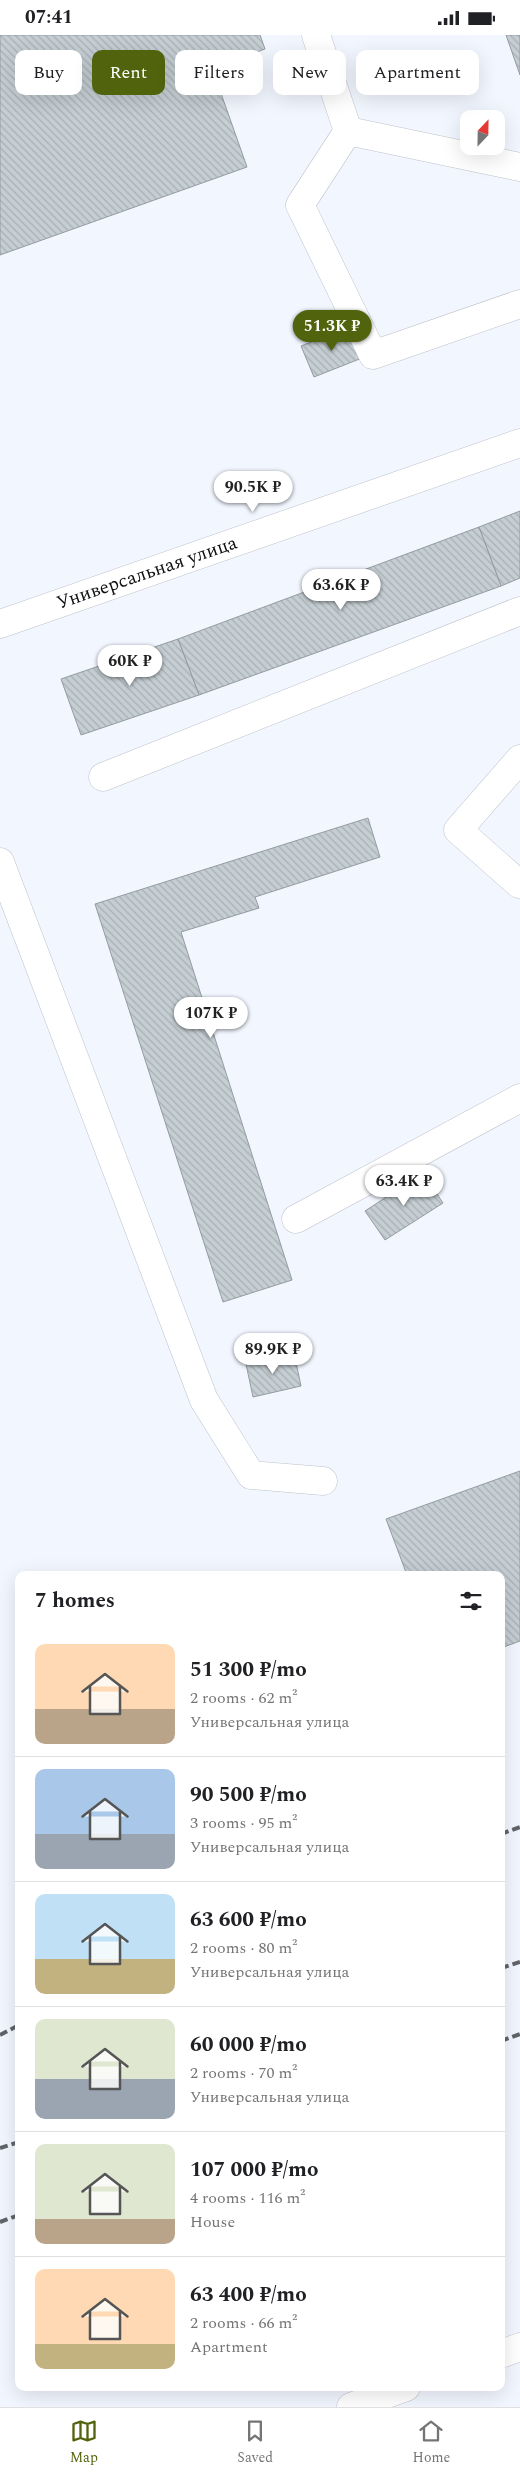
<!DOCTYPE html>
<meta charset="utf-8">
<style>
:root{--surface:#fff;--page:#f6f6f6;--text:#202124;--muted:#757577;--line:#e0e0e0;--accent:#51630c}
body{margin:0;font-family:Spectral,serif;background:var(--page);color:var(--text);height:100vh;display:flex;flex-direction:column;font-size:19px;white-space:nowrap}
*{box-sizing:border-box;margin:0}
p{font-size:16px;color:var(--muted)}
.icon{flex:none;width:28px;height:28px;fill:none;stroke:currentColor;stroke-width:2;stroke-linecap:round;stroke-linejoin:round}
.map{position:relative;flex:1;overflow:hidden}
.side{position:absolute;left:15px;top:1536px;width:490px;height:820px;display:flex;flex-direction:column;background:var(--surface);border-radius:10px;box-shadow:0 5px 20px #0002}
.side>*{flex:none}
.top-card{position:absolute;left:15px;top:15px;width:490px;height:45px;display:flex;gap:10px}
.needle{width:32px;rotate:22deg}
.tools{position:absolute;left:460px;top:75px;display:grid;gap:10px}
.tools a{display:grid;place-items:center;width:45px;height:45px;border-radius:10px;background:var(--surface);box-shadow:0 5px 20px #0002;font-size:25px}
.price{position:absolute;translate:-50% -42px;padding:0 11px;border-radius:18px;background:#fff;color:#222;font-size:16px;line-height:32px;filter:drop-shadow(0 1px 2px #0008)}
.price::after{content:'';position:absolute;left:50%;top:30px;width:15px;height:11px;margin-left:-8px;background:inherit;clip-path:polygon(0 0,100% 0,50% 100%)}
.price.active{background:var(--accent);color:#fff}
ul{padding:0;list-style:none}
li{display:flex;align-items:center;gap:15px;height:125px;padding:0 20px}
li+li{border-top:1px solid var(--line)}
li span{display:grid;place-items:center;flex:none;width:140px;height:100px;border-radius:10px;color:#555}
li>.icon{margin-inline-start:auto}
span .icon{width:60px;height:60px;fill:#fffc;stroke-width:1}
li b{font-size:21px}
h2{display:flex;justify-content:space-between;align-items:center;height:60px;padding:0 20px;font-size:21px}
.chip{padding:0 18px;border-radius:10px;background:var(--surface);box-shadow:0 5px 20px #0002;font-size:18px;line-height:45px}
.chip.active{background:var(--accent);color:#fff}
.status{display:flex;justify-content:space-between;align-items:center;height:35px;padding:0 25px;background:var(--surface);direction:ltr}
.status svg{height:14px;fill:currentColor}
.menu{display:flex;justify-content:space-around;align-items:center;height:70px;border-top:1px solid var(--line);background:var(--surface);font-size:14px;color:var(--muted)}
.menu a{display:grid;justify-items:center;gap:2px}
.menu .active{color:var(--accent)}
.map>svg:first-child{display:block}
</style>
<div class="status"><b>07:41</b><svg viewBox="0 0 49 12"><path d="M0 12V9h3v3zM5 12V6h3v6zM10 12V3h3v9zM15 12V0h3v12zM26 1h20v11H26zM47 4h2v5h-2z"/></svg></div>
<div class="map">
<svg width="520" height="2372" viewBox="0 0 520 2372">
<defs>
<pattern id="building-back-hatch" width="6" height="6" patternUnits="userSpaceOnUse" patternTransform="scale(1.25)"><rect width="6" height="6" fill="#c5ced3"/><path d="M-1 5l2 2M0 0l6 6M5-1l2 2" fill="none" stroke="#a8b0b4"/></pattern>
</defs>
<rect width="100%" height="100%" fill="#f2f6ff"/>
<g fill="url(#building-back-hatch)" stroke="#949ca1">
<path d="M0 0H260L265 14 212 33 247 132 0 220Z"/>
<path d="M506 0H520V40Z"/>
<path d="M349 292 362 323 314 342 301 311Z"/>
<path d="M520 476V543L501 551 479 492Z"/>
<path d="M479 492 501 551 199 660 178 604Z"/>
<path d="M178 604 199 660 81 700 61 644Z"/>
<path d="M368 783 380 822 255 862 259 873 181 897 292 1245 223 1267 95 869Z"/>
<path d="M423 1138 443 1168 385 1205 365 1176Z"/>
<path d="M294 1318 301 1351 253 1362 246 1329Z"/>
<path d="M520 1436V1606L501 1613V1540H407L386 1484Z"/>
</g>
<g fill="none" stroke-linecap="round" stroke-linejoin="round">
<defs>
<g id="minor">
<path d="M316 0 348 96 520 132"/>
<path d="M348 96 300 170 373 320 520 269"/>
<path d="M0 589 520 408"/>
<path d="M103 742 520 576"/>
<path d="M0 827 204 1365 251 1440 323 1446"/>
<path d="M519 849 458 795 520 724"/>
<path d="M296 1184 520 1063"/>
<path d="M501 2319 520 2312"/>
<path d="M351 2372 406 2352"/>
</g>
</defs>
<use href="#minor" stroke="#bec2ca" stroke-width="29"/>
<use href="#minor" stroke="#fff" stroke-width="28"/>
<g stroke="#616368" stroke-width="4" stroke-dasharray="8 4" stroke-linecap="butt">
<path d="M501 1799 520 1792"/>
<path d="M501 1933 520 1927"/>
<path d="M0 2000 19 1990"/>
<path d="M501 2006 520 1999"/>
<path d="M0 2113 19 2107"/>
<path d="M0 2187 19 2180"/>
</g>
</g>
<g text-anchor="middle" dominant-baseline="central" stroke-width="5" stroke-linejoin="round" paint-order="stroke">
<g font-size="19" fill="#0c0e10" stroke="#fff">
<text transform="translate(147 538) rotate(-19)">Универсальная улица</text>
</g>
</g>
</svg>
<div class="tools">
<a><svg class="needle" viewBox="-14 -14 28 28"><path d="M0-13l5 13h-10z" fill="#e53935"/><path d="M0 13l5-13h-10z" fill="#757577"/></svg></a>
</div>
<b class="price active" style="left:332px;top:317px">51.3K ₽</b>
<b class="price" style="left:253px;top:478px">90.5K ₽</b>
<b class="price" style="left:341px;top:576px">63.6K ₽</b>
<b class="price" style="left:130px;top:652px">60K ₽</b>
<b class="price" style="left:211px;top:1004px">107K ₽</b>
<b class="price" style="left:404px;top:1172px">63.4K ₽</b>
<b class="price" style="left:273px;top:1340px">89.9K ₽</b>
<div class="top-card">
<a class="chip">Buy</a>
<a class="chip active">Rent</a>
<a class="chip">Filters</a>
<a class="chip">New</a>
<a class="chip">Apartment</a>
</div>
<section class="side">
<h2>7 homes<svg class="icon" aria-label="filters" viewBox="0 0 24 24"><path d="M4 7h16M4 17h16"/><circle cx="9" cy="7" r="2"/><circle cx="15" cy="17" r="2"/></svg></h2>
<ul>
<li><span style="background:linear-gradient(#ffd9b3 65%,#b9a48a 0)"><svg class="icon" aria-label="home" viewBox="0 0 24 24"><path d="M3 11l9-7 9 7M6 9v11h12V9"/></svg></span><div><b>51 300 ₽/mo</b><p>2 rooms · 62 m²</p><p>Универсальная улица</p></div></li>
<li><span style="background:linear-gradient(#a9c7e8 65%,#9aa5b1 0)"><svg class="icon" aria-label="home" viewBox="0 0 24 24"><path d="M3 11l9-7 9 7M6 9v11h12V9"/></svg></span><div><b>90 500 ₽/mo</b><p>3 rooms · 95 m²</p><p>Универсальная улица</p></div></li>
<li><span style="background:linear-gradient(#bfe0f5 65%,#c2b280 0)"><svg class="icon" aria-label="home" viewBox="0 0 24 24"><path d="M3 11l9-7 9 7M6 9v11h12V9"/></svg></span><div><b>63 600 ₽/mo</b><p>2 rooms · 80 m²</p><p>Универсальная улица</p></div></li>
<li><span style="background:linear-gradient(#dfe7d0 60%,#9aa5b1 0)"><svg class="icon" aria-label="home" viewBox="0 0 24 24"><path d="M3 11l9-7 9 7M6 9v11h12V9"/></svg></span><div><b>60 000 ₽/mo</b><p>2 rooms · 70 m²</p><p>Универсальная улица</p></div></li>
<li><span style="background:linear-gradient(#dfe7d0 75%,#b9a48a 0)"><svg class="icon" aria-label="home" viewBox="0 0 24 24"><path d="M3 11l9-7 9 7M6 9v11h12V9"/></svg></span><div><b>107 000 ₽/mo</b><p>4 rooms · 116 m²</p><p>House</p></div></li>
<li><span style="background:linear-gradient(#ffd9b3 75%,#c2b280 0)"><svg class="icon" aria-label="home" viewBox="0 0 24 24"><path d="M3 11l9-7 9 7M6 9v11h12V9"/></svg></span><div><b>63 400 ₽/mo</b><p>2 rooms · 66 m²</p><p>Apartment</p></div></li>
</ul>
</section>
</div>
<nav class="menu">
<a class="active"><svg class="icon" aria-label="map" viewBox="0 0 24 24"><path d="M3 6l6-2 6 2 6-2v14l-6 2-6-2-6 2zM9 4v14M15 6v14"/></svg>Map</a>
<a><svg class="icon" aria-label="saved" viewBox="0 0 24 24"><path d="M7 4h10v16l-5-4-5 4z"/></svg>Saved</a>
<a><svg class="icon" aria-label="home" viewBox="0 0 24 24"><path d="M3 11l9-7 9 7M6 9v11h12V9"/></svg>Home</a>
</nav>
